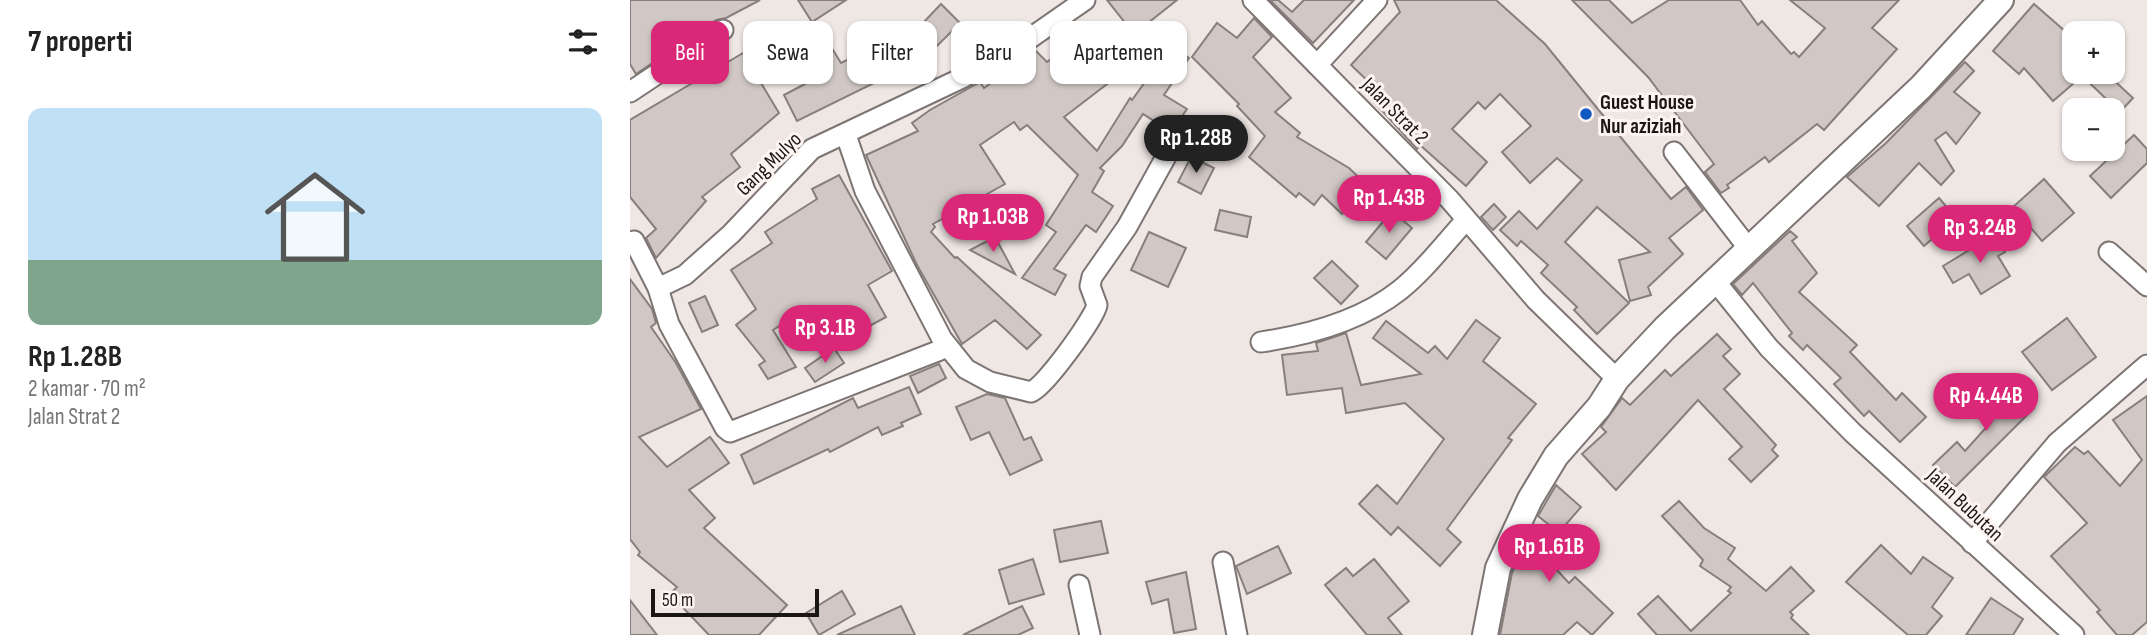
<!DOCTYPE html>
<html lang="id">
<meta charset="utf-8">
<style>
:root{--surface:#fff;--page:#f2f2f2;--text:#222;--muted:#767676;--line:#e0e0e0;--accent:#db2777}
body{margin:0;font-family:"Sofia Sans Condensed",sans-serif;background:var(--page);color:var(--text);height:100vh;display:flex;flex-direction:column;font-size:26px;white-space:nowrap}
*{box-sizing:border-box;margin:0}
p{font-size:23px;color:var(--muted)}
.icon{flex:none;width:38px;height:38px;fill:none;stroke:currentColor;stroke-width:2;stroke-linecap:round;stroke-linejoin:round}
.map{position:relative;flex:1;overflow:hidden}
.sheet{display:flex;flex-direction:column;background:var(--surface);width:630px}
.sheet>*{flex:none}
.hud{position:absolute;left:21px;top:21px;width:665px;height:63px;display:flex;gap:14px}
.fabs{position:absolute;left:1432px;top:21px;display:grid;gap:14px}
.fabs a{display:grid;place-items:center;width:63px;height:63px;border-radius:14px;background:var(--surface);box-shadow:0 2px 5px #0004;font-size:35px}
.scale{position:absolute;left:21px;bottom:18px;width:168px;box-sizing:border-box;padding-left:7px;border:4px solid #191615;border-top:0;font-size:19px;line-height:24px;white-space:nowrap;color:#191615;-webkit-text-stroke:5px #fdf4f1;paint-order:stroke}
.price{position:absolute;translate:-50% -60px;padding:0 16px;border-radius:24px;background:var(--accent);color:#fff;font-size:23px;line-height:46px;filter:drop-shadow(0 2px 4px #0008)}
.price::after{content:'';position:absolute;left:50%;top:42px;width:21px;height:16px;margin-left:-10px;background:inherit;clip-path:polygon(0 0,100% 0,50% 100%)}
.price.on{background:#222;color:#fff}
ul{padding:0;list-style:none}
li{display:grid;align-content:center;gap:14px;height:371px;padding:0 28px}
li+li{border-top:2px solid var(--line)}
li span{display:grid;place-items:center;height:217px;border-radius:14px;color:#555}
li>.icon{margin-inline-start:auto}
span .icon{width:126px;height:126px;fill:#fffc;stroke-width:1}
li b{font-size:30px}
h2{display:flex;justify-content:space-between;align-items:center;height:84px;padding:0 28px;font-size:30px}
.tag{padding:0 24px;border-radius:14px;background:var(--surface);box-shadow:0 2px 5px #0004;font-size:24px;line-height:63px}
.tag.on{background:var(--accent);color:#fff}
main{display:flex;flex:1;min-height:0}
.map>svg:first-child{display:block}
</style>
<main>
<section class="sheet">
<h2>7 properti<svg class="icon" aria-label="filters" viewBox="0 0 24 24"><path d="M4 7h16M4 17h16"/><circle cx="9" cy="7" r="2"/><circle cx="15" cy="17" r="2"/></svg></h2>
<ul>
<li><span style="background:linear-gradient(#bfe0f5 70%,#7fa58c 0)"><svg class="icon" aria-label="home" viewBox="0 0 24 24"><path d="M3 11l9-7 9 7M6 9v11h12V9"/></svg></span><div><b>Rp 1.28B</b><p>2 kamar · 70 m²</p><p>Jalan Strat 2</p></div></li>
</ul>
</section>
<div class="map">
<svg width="1517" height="635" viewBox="0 0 1517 635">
<rect width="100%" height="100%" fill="#efe7e4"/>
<g fill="#d1c8c5" stroke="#877f7d" stroke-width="2">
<path d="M0 0H130L96 18 86 20 6 74 0 64Z"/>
<path d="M168 0H216L182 22Z"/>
<path d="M477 0H547L504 34Z"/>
<path d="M640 0H648L662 12 674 0H724L683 43Z"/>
<path d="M764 0H866L915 44 1041 199 1056 187 1073 210 1039 238 1053 254 1018 287 1021 295 1000 301 989 260 1020 252 967 207 935 242 999 303 967 334 944 310 947 307 911 273 918 265 891 241 887 246 870 230 889 211 907 229 952 180 927 158 900 183 872 152 901 126 870 94 855 109 848 102 822 129 857 162 836 186 790 145 787 149 736 93 743 86 721 65 770 12Z"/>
<path d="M942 0H979L1002 23 1039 0H1110L1128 25 1132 21 1161 54 1164 52 1169 57 1195 28 1160 0H1269L1242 28 1267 49 1194 130 1187 124 1139 162 1135 157 1097 185 1099 188 1091 193 1075 172 1084 164 1018 77Z"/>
<path d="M311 4 330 23 295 58 167 121 154 95 175 84 153 49 189 27 211 63 293 23Z"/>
<path d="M1404 4 1444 39V83L1423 101 1394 68 1389 74 1363 51Z"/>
<path d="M624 18 642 37 623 57 661 98 645 112 670 133 667 137 719 168 738 186 712 214 692 195 684 205 669 193 666 197 619 157 635 136 607 106 609 104 562 57 587 23 607 38Z"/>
<path d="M452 36 485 78 434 117 467 151 500 98 502 100 541 46 559 58 534 95 557 109 541 132 513 114 492 146 470 168 474 171 462 192 483 206 466 232 456 225 424 269 436 275 425 295 392 278 426 232 416 225 448 175 397 125 390 130 384 122 350 145 375 184 303 224 305 227 301 232 325 258 327 257 411 335 397 349 365 320 332 344 287 265 236 155 288 131 282 123 300 110 350 82 354 88 405 50 417 62Z"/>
<path d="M113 53 149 113 101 154 110 167 72 197 76 201 26 258 16 238 26 229 0 197V120Z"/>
<path d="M1335 62 1344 71 1324 92 1350 113 1326 144 1316 132 1305 140 1324 171 1311 185 1289 163 1249 206 1217 177 1256 143Z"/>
<path d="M1448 72H1475L1503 98 1490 112Z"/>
<path d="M1504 135 1517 149V163L1481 198 1460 176Z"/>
<path d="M561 157 584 168 571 194 548 182Z"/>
<path d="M209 175 262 271 238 285 256 317 203 346 181 306 143 330 166 367 138 379 129 365 135 361 106 325 126 309 101 270 142 243 135 232 187 199 182 189Z"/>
<path d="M1414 179 1444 213 1412 241 1383 207Z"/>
<path d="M1309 198 1326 218 1294 246 1277 226Z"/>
<path d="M864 204 876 217 863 230 851 217Z"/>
<path d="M590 210 621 217 617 237 585 230Z"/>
<path d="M762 211 782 228 756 259 736 242Z"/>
<path d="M1160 231 1167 237 1162 241 1187 273 1169 292 1227 345 1220 352 1266 400 1272 393 1296 417 1270 442 1239 411 1234 416 1204 384 1211 378 1177 345 1173 350 1159 336 1162 333 1123 283 1112 295 1103 284Z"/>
<path d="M519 232 556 248 538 287 501 270Z"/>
<path d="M1364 235 1375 252 1368 256 1380 276 1351 294 1339 274 1323 283 1313 266Z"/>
<path d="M365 237 385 274 340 250Z"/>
<path d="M702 261 728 286 711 304 684 278Z"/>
<path d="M0 279 22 309 26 323 21 327 46 363 71 409 9 437 37 467 80 437 99 463 59 490 85 518 74 528 157 605 129 635H79L40 594 47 587 8 555 10 552 0 539Z"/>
<path d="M75 296 88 325 72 332 59 303Z"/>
<path d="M1437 318 1466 357 1422 390 1392 352Z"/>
<path d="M846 320 870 338 853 361 906 404 878 438 882 440 817 529 831 542 810 566 768 527 761 535 729 504 747 485 767 504 814 439 775 403 716 413 712 388 657 395 652 355 688 351 686 343 716 333 731 385 791 374 743 338 756 321 798 353 805 346 817 359Z"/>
<path d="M1087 334 1101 349 1093 356 1110 374 1094 389 1146 445 1142 450 1148 456 1121 482 1099 459 1112 447 1068 400 986 490 952 454 976 432 971 427 992 398 1000 405 1035 370 1041 376Z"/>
<path d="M204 348 214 363 185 382 175 368Z"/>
<path d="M309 364 316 378 288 393 280 376Z"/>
<path d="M1372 380 1404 408 1325 487 1303 465 1327 442 1335 451 1362 421 1348 408Z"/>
<path d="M279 387 291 414 271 423 273 426 252 435 248 427 200 452 198 449 124 484 111 455 223 398 228 408Z"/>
<path d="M357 394 375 398 394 440 401 437 412 460 380 475 359 432 341 440 326 407Z"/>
<path d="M1517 396V622L1502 635H1487L1467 612 1470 610 1421 556 1457 523 1414 477 1445 447 1454 454 1458 451 1490 486 1512 460 1483 420Z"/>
<path d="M926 485 951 507 911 553 939 583 945 577 983 613 962 635 947 622 933 635H870L882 573 895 545 918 524 908 516Z"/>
<path d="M1049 501 1074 528 1105 548 1098 559 1136 591 1161 567 1184 591 1160 612 1163 615 1161 618 1179 635H1027L1008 614 1028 596 1061 631 1101 593 1098 591 1101 587 1070 566 1073 560 1032 516Z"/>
<path d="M471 521 478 553 430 562 424 530Z"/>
<path d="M1251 545 1281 574 1293 557 1323 578 1302 607 1312 616 1296 635H1278L1216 582Z"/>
<path d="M648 546 661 573 617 594 606 566Z"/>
<path d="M403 559 414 594 379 604 369 570Z"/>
<path d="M744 559 779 601 758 618 772 635H737L695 585 716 568 723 576Z"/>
<path d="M556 572 566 629 544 633 538 599 522 604 516 582Z"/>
<path d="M212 591 225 614 189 635 176 613Z"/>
<path d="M1361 598 1393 619 1383 635H1336Z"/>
<path d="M0 600 27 635H0Z"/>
<path d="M271 606 285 635H207Z"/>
<path d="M392 606 403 628 388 635H333Z"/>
</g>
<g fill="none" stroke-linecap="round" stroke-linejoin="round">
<defs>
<g id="minor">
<path d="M623 0 820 200 906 300 987 379"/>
<path d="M687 65 747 0"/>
<path d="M0 92 93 30"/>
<path d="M216 135 235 191 312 339 336 369 360 382 401 392C413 389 464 319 467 305L460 286 462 277 497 227 543 144"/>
<path d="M1044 152 1119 249"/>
<path d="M0 244 4 241 28 288 55 275 101 234 182 149 332 78 399 39 455 0"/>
<path d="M1479 252 1517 286"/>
<path d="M1085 281 1139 348 1223 433 1444 635"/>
<path d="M28 288 39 324 95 428 100 432 318 347"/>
<path d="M631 342C678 335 731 321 770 290 795 270 815 243 836 220"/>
<path d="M1342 543 1427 443 1517 365"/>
<path d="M593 562 607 635"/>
<path d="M449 585 460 635"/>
</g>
<path id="tertiary" d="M855 635 868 568 900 499 926 456 969 407 987 379 1035 328 1291 87 1371 0"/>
</defs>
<use href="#minor" stroke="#7d7573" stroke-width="23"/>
<use href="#tertiary" stroke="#7d7573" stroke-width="28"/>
<use href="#minor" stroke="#fff" stroke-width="19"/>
<use href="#tertiary" stroke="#fff" stroke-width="24"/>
</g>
<circle fill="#1158c2" stroke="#fdf4f1" stroke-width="2.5" cx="956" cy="114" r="7"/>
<g text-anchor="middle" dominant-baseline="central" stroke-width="6" stroke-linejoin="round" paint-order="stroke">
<g font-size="21" font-weight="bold" fill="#191615" stroke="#fdf4f1" text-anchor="start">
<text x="970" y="102">Guest House<tspan x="970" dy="24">Nur aziziah</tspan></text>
</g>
<g font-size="21" fill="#191615" stroke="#fdf4f1">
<text transform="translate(765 111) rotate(45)">Jalan Strat 2</text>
<text transform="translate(139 164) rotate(-44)">Gang Mulyo</text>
<text transform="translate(1335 505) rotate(43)">Jalan Bubutan</text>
</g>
</g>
</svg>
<div class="fabs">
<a>+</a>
<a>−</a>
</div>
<div class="scale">50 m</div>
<b class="price on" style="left:566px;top:175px">Rp 1.28B</b>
<b class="price" style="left:759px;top:235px">Rp 1.43B</b>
<b class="price" style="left:363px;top:254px">Rp 1.03B</b>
<b class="price" style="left:1350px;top:265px">Rp 3.24B</b>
<b class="price" style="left:195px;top:365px">Rp 3.1B</b>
<b class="price" style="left:1356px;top:433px">Rp 4.44B</b>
<b class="price" style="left:919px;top:584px">Rp 1.61B</b>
<div class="hud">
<a class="tag on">Beli</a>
<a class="tag">Sewa</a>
<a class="tag">Filter</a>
<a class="tag">Baru</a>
<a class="tag">Apartemen</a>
</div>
</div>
</main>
